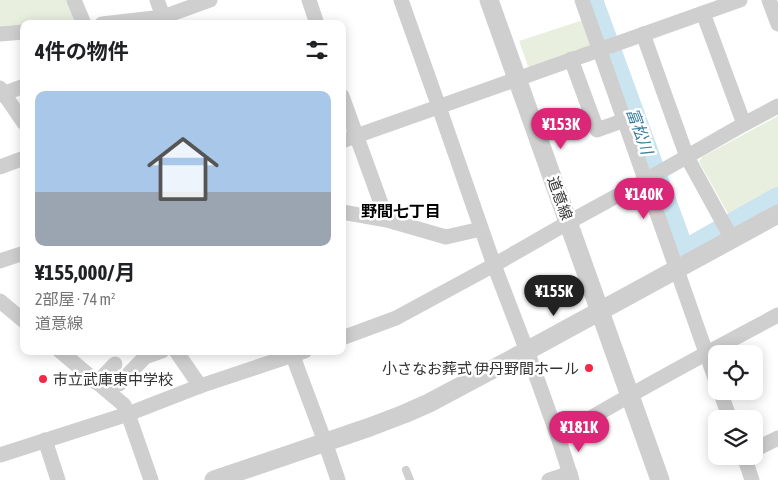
<!DOCTYPE html>
<html lang="ja">
<meta charset="utf-8">
<style>
:root{--surface:#fff;--page:#f2f2f2;--text:#202124;--muted:#757577;--accent:#db2777}
body{margin:0;font-family:"Asap Condensed","Noto Sans JP",sans-serif;background:var(--page);color:var(--text);height:100vh;display:flex;flex-direction:column;font-size:19px;white-space:nowrap}
*{box-sizing:border-box;margin:0}
p{font-size:16px;color:var(--muted)}
.icon{flex:none;width:28px;height:28px;fill:none;stroke:currentColor;stroke-width:2;stroke-linecap:round;stroke-linejoin:round}
.map{position:relative;flex:1;overflow:hidden}
.details{position:absolute;left:20px;top:20px;width:326px;height:335px;display:flex;flex-direction:column;background:var(--surface);border-radius:10px;box-shadow:0 2px 12px #0003}
.details>*{flex:none}
.controls{position:absolute;left:708px;top:345px;display:grid;gap:10px}
.controls a{display:grid;place-items:center;width:55px;height:55px;border-radius:10px;background:var(--surface);box-shadow:0 2px 12px #0003;font-size:25px}
.price{position:absolute;translate:-50% -42px;padding:0 11px;border-radius:18px;background:var(--accent);color:#fff;font-size:16px;line-height:32px;filter:drop-shadow(0 1px 2px #0008)}
.price::after{content:'';position:absolute;left:50%;top:30px;width:15px;height:11px;margin-left:-8px;background:inherit;clip-path:polygon(0 0,100% 0,50% 100%)}
.price.on{background:#222;color:#fff}
ul{padding:0;list-style:none}
li{display:grid;align-content:center;gap:10px;height:265px;padding:0 15px}
li span{display:grid;place-items:center;height:155px;border-radius:10px;color:#555}
li>.icon{margin-inline-start:auto}
span .icon{width:90px;height:90px;fill:#fffc;stroke-width:1}
li b{font-size:21px}
h2{display:flex;justify-content:space-between;align-items:center;height:60px;padding:0 15px;font-size:21px}
.map>svg:first-child{display:block}
</style>
<div class="map">
<svg width="778" height="480" viewBox="0 0 778 480">
<rect width="100%" height="100%" fill="#fff"/>
<g fill="#e9efdf">
<path d="M0 0H70L76 15 72 22 51 24H24V26L0 28Z"/>
<path d="M583 20 591 44 589 47 530 67 528 66 519 41Z"/>
<path d="M778 116V202L735 226 699 162 702 157Z"/>
</g>
<g fill="none" stroke-linecap="round" stroke-linejoin="round">
<path stroke="#cae4f0" stroke-width="22" d="M592 0 681 244 689 248 778 198"/>
<path stroke="#cfcfcf" stroke-width="8" d="M406 470 410 480"/>
<g stroke="#cfcfcf" stroke-width="15">
<path d="M74 0 84 24"/>
<path d="M157 0 166 24"/>
<path d="M309 0 317 24"/>
<path d="M401 0 439 107 494 265 530 359 558 437 572 480"/>
<path d="M582 0 716 381"/>
<path d="M769 0 778 24"/>
<path d="M703 13 744 124"/>
<path d="M102 24 163 17 210 0"/>
<path d="M0 34 24 32"/>
<path d="M643 34 687 157 732 239"/>
<path d="M571 59 597 130 625 120"/>
<path d="M0 88 24 123"/>
<path d="M0 95 24 86"/>
<path d="M342 96 387 220"/>
<path d="M342 141 740 0"/>
<path d="M0 167 24 158"/>
<path d="M342 212 387 220 446 237 481 229"/>
<path d="M0 261 24 253"/>
<path d="M0 301 24 321"/>
<path d="M342 338 396 318 494 265 569 222 646 180 744 124 778 106"/>
<path d="M60 351 124 405 128 414 151 480"/>
<path d="M176 351 200 386"/>
<path d="M291 351 325 442 338 480"/>
<path d="M97 383 115 364"/>
<path d="M119 384 145 357 162 351"/>
<path d="M720 391 730 419"/>
<path d="M558 437C630 394 704 354 778 315"/>
<path d="M45 440 58 480"/>
<path d="M754 450 778 438"/>
<path d="M0 455 128 414 200 386 305 351"/>
<path d="M744 456 752 480"/>
<path d="M549 480 570 473"/>
</g>
<g stroke="#cfcfcf" stroke-width="19">
<path d="M489 0 660 480"/>
<path d="M214 480 370 427 404 414 429 403 523 353 778 214"/>
</g>
</g>
<g fill="#f52746" stroke="#fff" stroke-width="2">
<circle cx="589" cy="368" r="5"/>
<circle cx="43" cy="379" r="5"/>
</g>
<g text-anchor="middle" dominant-baseline="central" stroke-width="5" stroke-linejoin="round" paint-order="stroke">
<g font-size="15" fill="#323232" stroke="#fff">
<text transform="translate(560 198) rotate(70)">道意線</text>
</g>
<g font-size="15" fill="#323232" stroke="#fff" text-anchor="end">
<text x="579" y="368">小さなお葬式 伊丹野間ホール</text>
<text x="53" y="379" text-anchor="start">市立武庫東中学校</text>
</g>
<g font-size="16" font-style="italic" fill="#367d9d" stroke="#fff">
<text transform="translate(640 131) rotate(70)">富松川</text>
</g>
<g font-size="16" font-weight="bold" fill="#000" stroke="#fff">
<text x="401" y="211">野間七丁目</text>
</g>
</g>
</svg>
<div class="controls">
<a><svg class="icon" aria-label="locate" viewBox="0 0 24 24"><circle cx="12" cy="12" r="6"/><path d="M12 2v4M12 18v4M2 12h4M18 12h4"/></svg></a>
<a><svg class="icon" aria-label="layers" viewBox="0 0 24 24"><path d="M12 4l9 5-9 5-9-5zM3 14l9 5 9-5"/></svg></a>
</div>
<b class="price" style="left:561px;top:150px">¥153K</b>
<b class="price" style="left:644px;top:220px">¥140K</b>
<b class="price on" style="left:554px;top:317px">¥155K</b>
<b class="price" style="left:579px;top:453px">¥181K</b>
<section class="details">
<h2>4件の物件<svg class="icon" aria-label="filters" viewBox="0 0 24 24"><path d="M4 7h16M4 17h16"/><circle cx="9" cy="7" r="2"/><circle cx="15" cy="17" r="2"/></svg></h2>
<ul>
<li><span style="background:linear-gradient(#a9c7e8 65%,#9aa5b1 0)"><svg class="icon" aria-label="home" viewBox="0 0 24 24"><path d="M3 11l9-7 9 7M6 9v11h12V9"/></svg></span><div><b>¥155,000/月</b><p>2部屋 · 74 m²</p><p>道意線</p></div></li>
</ul>
</section>
</div>
